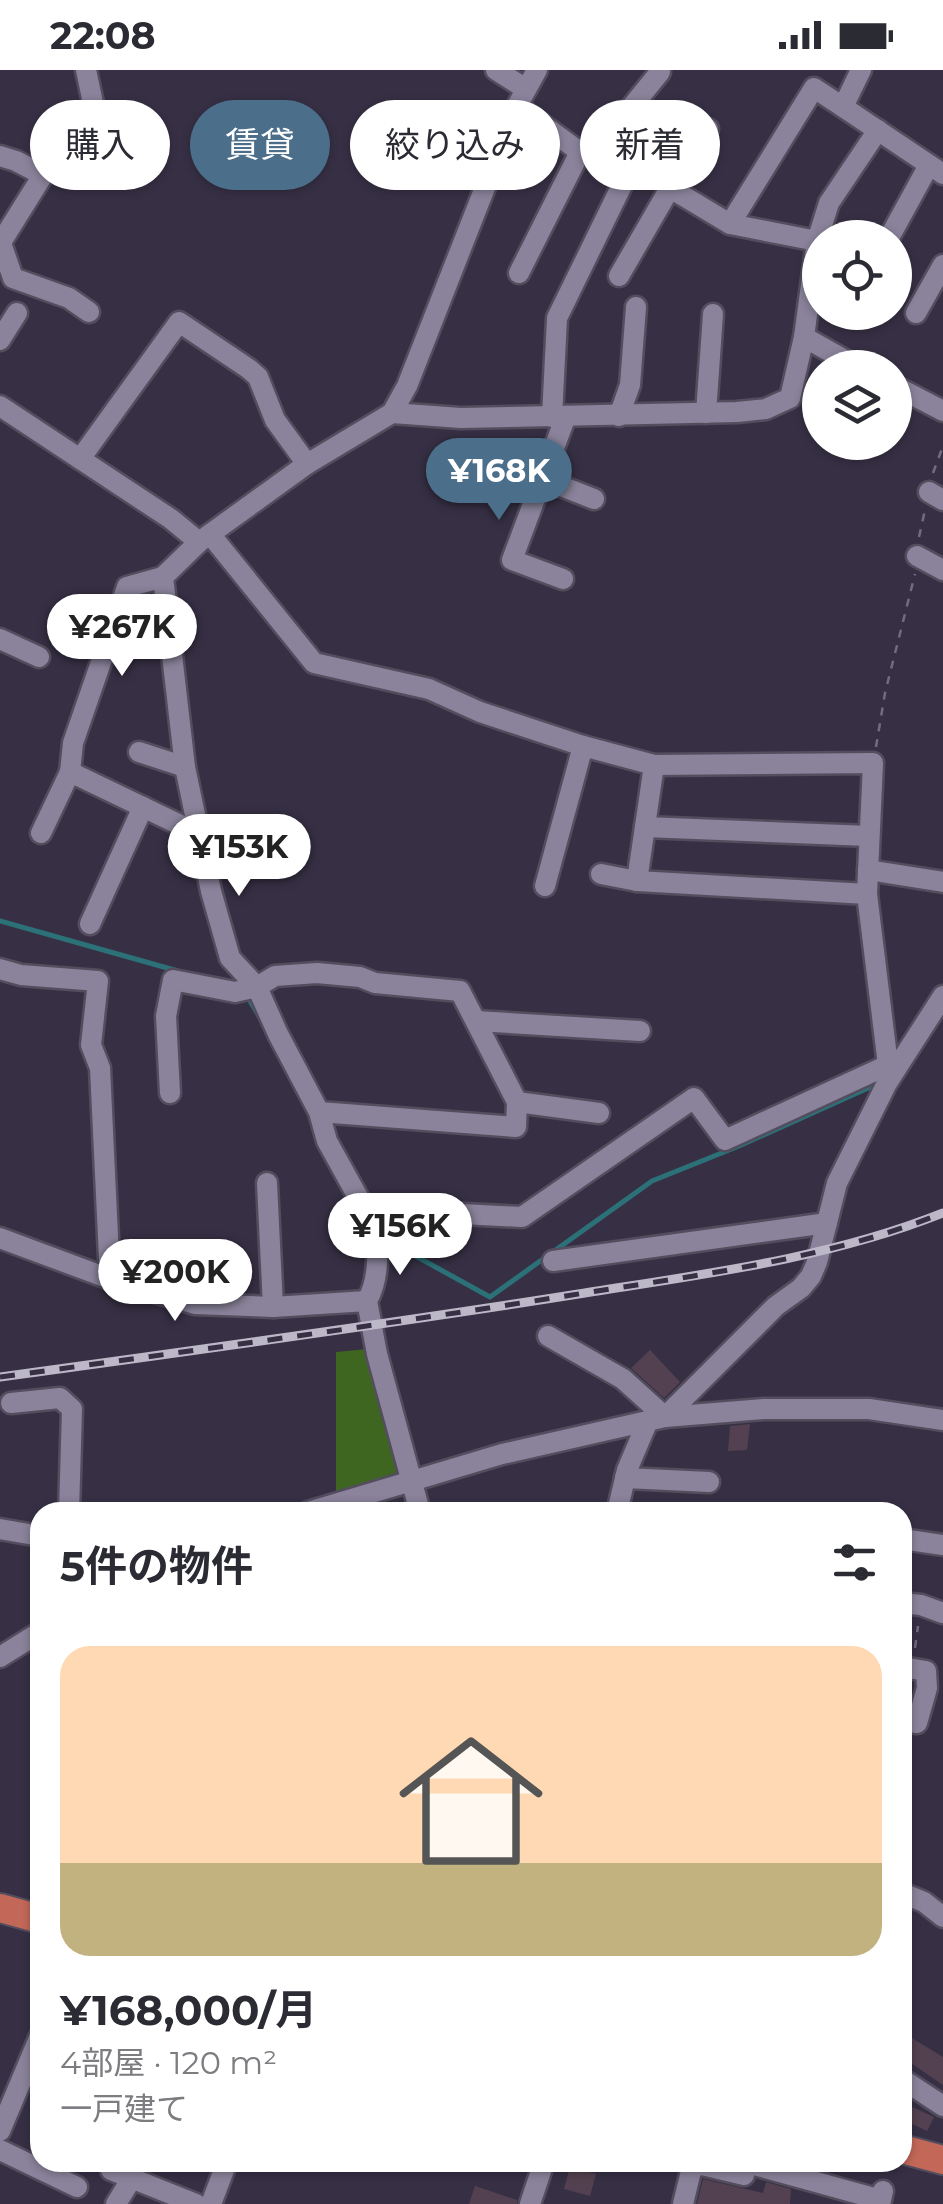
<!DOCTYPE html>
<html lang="ja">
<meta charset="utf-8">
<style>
:root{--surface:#fff;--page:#f7f7f7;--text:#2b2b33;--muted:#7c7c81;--line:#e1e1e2;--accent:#4b6e8a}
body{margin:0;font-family:Montserrat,"Noto Sans JP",sans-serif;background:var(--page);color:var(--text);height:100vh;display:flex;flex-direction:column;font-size:38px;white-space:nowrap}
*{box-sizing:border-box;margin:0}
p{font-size:32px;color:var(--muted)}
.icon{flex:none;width:55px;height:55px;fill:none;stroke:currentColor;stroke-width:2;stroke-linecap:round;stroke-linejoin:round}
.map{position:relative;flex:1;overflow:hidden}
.details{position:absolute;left:30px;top:1432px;width:882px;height:670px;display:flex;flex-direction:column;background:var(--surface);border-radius:30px;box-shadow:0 2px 8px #0004}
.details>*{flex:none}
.guide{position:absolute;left:30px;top:30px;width:885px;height:90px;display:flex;gap:20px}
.buttons{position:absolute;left:802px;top:150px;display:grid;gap:20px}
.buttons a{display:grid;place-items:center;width:110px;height:110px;border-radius:50%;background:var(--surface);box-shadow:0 2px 8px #0004;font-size:50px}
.price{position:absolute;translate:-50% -85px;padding:0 22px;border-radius:35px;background:#fff;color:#222;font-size:32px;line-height:65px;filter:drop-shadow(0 2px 5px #0008)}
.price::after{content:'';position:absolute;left:50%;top:60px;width:30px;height:22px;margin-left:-15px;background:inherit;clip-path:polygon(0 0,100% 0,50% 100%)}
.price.selected{background:var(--accent);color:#fff}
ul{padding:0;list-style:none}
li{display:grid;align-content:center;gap:20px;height:530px;padding:0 30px}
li+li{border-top:2px solid var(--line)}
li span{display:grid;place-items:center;height:310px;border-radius:30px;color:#555}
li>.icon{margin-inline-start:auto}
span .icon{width:180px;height:180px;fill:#fffc;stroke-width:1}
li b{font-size:42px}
h2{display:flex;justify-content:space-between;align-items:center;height:120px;padding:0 30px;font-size:42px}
.pill{padding:0 35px;border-radius:45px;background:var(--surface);box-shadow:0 2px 8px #0004;font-size:35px;line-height:90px}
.pill.selected{background:var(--accent);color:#fff}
.status{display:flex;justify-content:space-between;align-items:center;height:70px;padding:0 50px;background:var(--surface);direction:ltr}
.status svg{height:28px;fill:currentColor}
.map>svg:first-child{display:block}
</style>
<div class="status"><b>22:08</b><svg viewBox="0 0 49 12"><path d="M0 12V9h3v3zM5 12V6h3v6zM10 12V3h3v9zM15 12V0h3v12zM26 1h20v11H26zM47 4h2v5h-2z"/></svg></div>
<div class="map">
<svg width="943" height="2134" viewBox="0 0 943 2134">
<rect width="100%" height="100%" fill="#373045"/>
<path fill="#3f6621" d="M368 1279 402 1404 336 1426V1282Z"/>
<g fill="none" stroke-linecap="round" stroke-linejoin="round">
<g stroke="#2b7177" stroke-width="5">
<path d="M0 851 178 901"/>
<path d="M203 906 241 914"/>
<path d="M246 924 263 953"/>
<path d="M381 1167 490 1227 652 1111 739 1076 877 1014"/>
</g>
</g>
<g fill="#534050">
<path d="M650 1280 680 1312 664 1328 631 1298Z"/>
<path d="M750 1354 747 1380 728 1381 730 1356Z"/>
<path d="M902 1962 943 1987V2015L902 1987Z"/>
<path d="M910 2036 934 2047 927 2061 904 2050Z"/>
<path d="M570 2097 596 2104 590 2126 564 2119Z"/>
<path d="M703 2109 763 2123 766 2112 791 2119 790 2134H697Z"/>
<path d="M475 2116 517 2130V2134H469Z"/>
</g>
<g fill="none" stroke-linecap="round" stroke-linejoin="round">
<defs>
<g id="minor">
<path d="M496 0 526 19"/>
<path d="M517 36 580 82H595L626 107 557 248 552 347"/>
<path d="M843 37 943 104"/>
<path d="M595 82 660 2"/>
<path d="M0 86 16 91 43 105"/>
<path d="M670 118 730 154"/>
<path d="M889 168 929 95"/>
<path d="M817 171 829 133 878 60"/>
<path d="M1 173 13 208 69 228 89 242"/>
<path d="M0 174 43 105 89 48 93 33 86 0"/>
<path d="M519 203 580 82"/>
<path d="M619 206 670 118 708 59"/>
<path d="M916 243 943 195"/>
<path d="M804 267 859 298"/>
<path d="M0 270 17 243"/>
<path d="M895 316 943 341"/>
<path d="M0 336 171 449 199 472"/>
<path d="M392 343 461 348 737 342 766 339 790 328 804 267 817 171 730 154 814 18 843 37 861 0"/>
<path d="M706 343 713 244"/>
<path d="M619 346 630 315 636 237"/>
<path d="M80 389 179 252 249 299 258 307 275 350 307 394"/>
<path d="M543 409 594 429"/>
<path d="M929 422 943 430"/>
<path d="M210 464 314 593 429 619 480 642 583 676 654 695 873 693 867 824 888 995 895 1000"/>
<path d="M917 486 943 500"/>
<path d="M563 509 512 490 566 346"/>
<path d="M0 569 39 587"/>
<path d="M139 682 185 697"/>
<path d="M70 702 73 673 127 517 163 507"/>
<path d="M645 757 869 766"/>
<path d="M41 763 70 702 199 764"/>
<path d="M868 800 943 812"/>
<path d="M601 804 637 811 867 824"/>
<path d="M637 811 654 695"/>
<path d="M545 816 583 676"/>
<path d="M90 854 143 737"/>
<path d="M0 899 21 905 98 911 91 975 100 998 110 1209"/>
<path d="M476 951 640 961"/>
<path d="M170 1023 166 946 173 910 235 922 257 917 275 906 317 903 360 907 375 913 460 921 517 1032 516 1057 319 1042"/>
<path d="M517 1032 599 1043"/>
<path d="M267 1113 273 1237"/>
<path d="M365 1139 522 1147 694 1028 725 1070 888 995"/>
<path d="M0 1168 110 1209 195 1234 273 1237 367 1231"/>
<path d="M553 1191 827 1153"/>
<path d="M548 1266 623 1309 665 1347"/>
<path d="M11 1333 60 1328 72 1339 69 1442"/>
<path d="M665 1347 776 1236 801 1218 811 1206 817 1192 837 1113 887 1013 943 926"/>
<path d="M625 1408 709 1412"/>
<path d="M308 1442 502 1384 665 1347 764 1339H869L943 1350"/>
<path d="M420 1442 377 1284 367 1231C379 1210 379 1180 374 1156L327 1071 319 1042 278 964 257 917 230 888 211 821 185 697 163 507 199 472 307 394 392 343 407 316 517 36 537 0"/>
<path d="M617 1442 627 1400 647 1353"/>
<path d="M0 1459 40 1466"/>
<path d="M902 1469 943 1475"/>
<path d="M902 1533 921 1535 943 1543"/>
<path d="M0 1587 40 1562"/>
<path d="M902 1597 926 1601 927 1618 917 1653 902 1651"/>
<path d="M902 1823 924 1832 943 1847"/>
<path d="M902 2009 943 2036"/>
<path d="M0 2061 40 1966"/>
<path d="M0 2080 77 2117"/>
<path d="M747 2093 881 2130 883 2121"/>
<path d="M111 2100 196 2134"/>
<path d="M116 2134 132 2108"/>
<path d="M211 2134 227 2092"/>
<path d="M530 2134 544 2092"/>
<path d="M683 2134 691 2101 698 2094 744 2105 747 2092"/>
</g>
<g id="highway">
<path d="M0 1838 40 1849"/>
<path d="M902 2079 943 2090"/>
</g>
</defs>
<use href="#minor" stroke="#534d5e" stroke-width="25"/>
<use href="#highway" stroke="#534d5e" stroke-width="32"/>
<g stroke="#726c7e" stroke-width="2.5" stroke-dasharray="8 8" stroke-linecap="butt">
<path d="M933 403 943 376"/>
<path d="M919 467 925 440"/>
<path d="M876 677 885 623 915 504"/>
<path d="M915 1578 918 1556"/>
</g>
<use href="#minor" stroke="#8a839b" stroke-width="20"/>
<use href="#highway" stroke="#c36859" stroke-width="28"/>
<defs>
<path id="rail" d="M0 1307C191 1281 382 1255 572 1225 697 1205 825 1190 943 1143"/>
</defs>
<use href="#rail" stroke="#bdb8c8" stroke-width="9"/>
<use href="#rail" stroke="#373045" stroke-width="5" stroke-dasharray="15" stroke-linecap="butt"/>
</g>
</svg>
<div class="buttons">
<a><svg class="icon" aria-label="locate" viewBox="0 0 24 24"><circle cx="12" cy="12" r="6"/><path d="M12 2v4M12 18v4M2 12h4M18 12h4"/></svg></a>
<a><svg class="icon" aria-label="layers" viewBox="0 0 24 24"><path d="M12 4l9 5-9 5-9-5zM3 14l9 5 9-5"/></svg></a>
</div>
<b class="price selected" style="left:499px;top:453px">¥168K</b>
<b class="price" style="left:122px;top:609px">¥267K</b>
<b class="price" style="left:239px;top:829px">¥153K</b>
<b class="price" style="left:400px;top:1208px">¥156K</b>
<b class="price" style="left:175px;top:1254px">¥200K</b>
<div class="guide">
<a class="pill">購入</a>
<a class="pill selected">賃貸</a>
<a class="pill">絞り込み</a>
<a class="pill">新着</a>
</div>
<section class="details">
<h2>5件の物件<svg class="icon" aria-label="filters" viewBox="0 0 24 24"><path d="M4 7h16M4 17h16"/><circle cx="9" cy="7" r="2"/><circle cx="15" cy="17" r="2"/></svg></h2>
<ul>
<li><span style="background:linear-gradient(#ffd9b3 70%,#c2b280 0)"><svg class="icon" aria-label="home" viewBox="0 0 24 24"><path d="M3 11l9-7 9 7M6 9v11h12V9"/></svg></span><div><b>¥168,000/月</b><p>4部屋 · 120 m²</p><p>一戸建て</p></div></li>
</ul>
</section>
</div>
